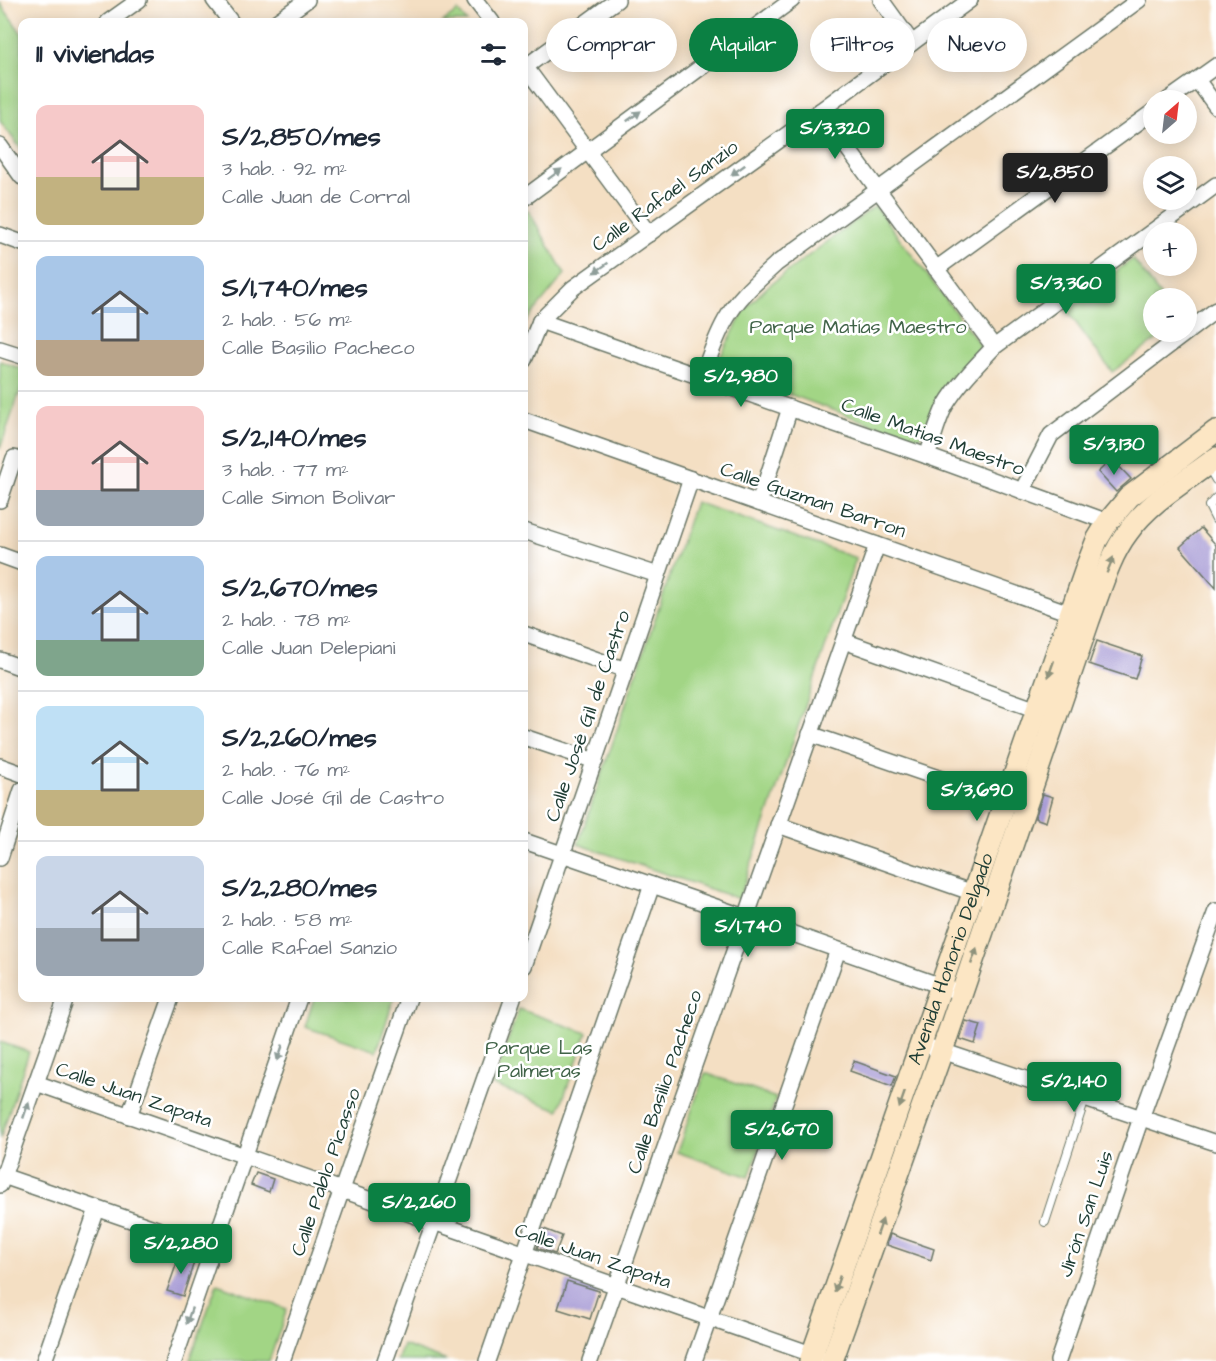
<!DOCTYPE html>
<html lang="es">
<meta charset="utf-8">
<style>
:root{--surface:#fff;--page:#f6f6f7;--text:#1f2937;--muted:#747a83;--line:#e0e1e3;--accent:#0b8043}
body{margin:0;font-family:"Architects Daughter",sans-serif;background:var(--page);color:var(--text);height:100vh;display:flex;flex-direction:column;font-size:22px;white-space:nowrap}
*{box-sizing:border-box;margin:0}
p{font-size:20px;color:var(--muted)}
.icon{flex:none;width:33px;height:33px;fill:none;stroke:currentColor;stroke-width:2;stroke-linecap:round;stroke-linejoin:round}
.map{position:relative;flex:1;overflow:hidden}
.drawer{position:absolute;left:18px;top:18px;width:510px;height:984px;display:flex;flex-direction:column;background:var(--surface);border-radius:12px;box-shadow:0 3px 15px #0003}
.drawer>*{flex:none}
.hud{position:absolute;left:546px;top:18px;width:570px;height:54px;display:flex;gap:12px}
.needle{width:39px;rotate:28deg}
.tools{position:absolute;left:1143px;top:90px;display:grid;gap:12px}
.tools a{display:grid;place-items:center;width:54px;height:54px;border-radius:50%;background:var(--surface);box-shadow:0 3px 15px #0003;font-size:30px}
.price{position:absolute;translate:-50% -51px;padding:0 14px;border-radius:6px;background:var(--accent);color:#fff;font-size:20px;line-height:39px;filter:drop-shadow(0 2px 3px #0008)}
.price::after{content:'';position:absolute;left:50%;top:36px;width:18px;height:14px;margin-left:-9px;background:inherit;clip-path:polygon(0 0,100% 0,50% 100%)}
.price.active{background:#222;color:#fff}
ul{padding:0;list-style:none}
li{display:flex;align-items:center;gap:18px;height:150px;padding:0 18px}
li+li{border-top:2px solid var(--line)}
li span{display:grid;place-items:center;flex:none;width:168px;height:120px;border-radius:12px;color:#555}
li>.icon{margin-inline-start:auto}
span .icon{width:72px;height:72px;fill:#fffc;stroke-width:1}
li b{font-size:26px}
h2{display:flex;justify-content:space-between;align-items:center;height:72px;padding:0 18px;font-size:26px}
.pill{padding:0 21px;border-radius:27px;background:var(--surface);box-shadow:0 3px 15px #0003;font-size:21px;line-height:54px}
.pill.active{background:var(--accent);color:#fff}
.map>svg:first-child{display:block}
</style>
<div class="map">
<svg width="1216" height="1361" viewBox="0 0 1216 1361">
<rect width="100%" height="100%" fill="#fff"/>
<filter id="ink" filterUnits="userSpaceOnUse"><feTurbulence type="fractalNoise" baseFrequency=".0167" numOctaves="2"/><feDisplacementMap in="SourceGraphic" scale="12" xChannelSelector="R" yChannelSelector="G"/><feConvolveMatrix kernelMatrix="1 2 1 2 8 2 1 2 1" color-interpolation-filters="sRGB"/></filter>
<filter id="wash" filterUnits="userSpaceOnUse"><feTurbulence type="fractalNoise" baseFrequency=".008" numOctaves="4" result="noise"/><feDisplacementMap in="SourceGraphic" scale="24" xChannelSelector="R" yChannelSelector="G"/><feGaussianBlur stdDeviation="1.35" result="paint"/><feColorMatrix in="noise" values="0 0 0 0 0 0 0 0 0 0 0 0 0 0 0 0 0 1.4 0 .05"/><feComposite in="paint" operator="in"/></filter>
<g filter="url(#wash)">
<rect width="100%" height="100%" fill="#f4dfc3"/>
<g fill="#a2d585" stroke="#60895c" stroke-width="1.5">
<path d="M0 3 22 34V150L0 121Z"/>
<path d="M458 11 467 22H443Z"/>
<path d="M875 206 981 346 940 394 918 441 715 367 745 309 768 286Z"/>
<path d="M528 210 565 274 524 324V213Z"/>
<path d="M1133 259 1162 298H1154V332H1167L1112 372 1065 308Z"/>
<path d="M0 361 22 369V385L0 449Z"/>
<path d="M695 502 856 558 739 899 578 844Z"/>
<path d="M314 998H394L377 1051 305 1027Z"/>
<path d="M519 1009 587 1033 559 1110 492 1085Z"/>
<path d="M0 1042 29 1052 0 1139Z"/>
<path d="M705 1073 776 1098 749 1177 677 1152Z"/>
<path d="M217 1284 287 1309 269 1361 190 1360Z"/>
<path d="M403 1345 447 1361H397Z"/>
</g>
<g id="blocks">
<g fill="#a99dd6">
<path d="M1112 459 1131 479 1116 492 1098 472Z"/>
<path d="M1201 528 1216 545V588L1180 547Z"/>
<path d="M1097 641 1142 656 1135 679 1089 664Z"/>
<path d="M1043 794 1053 797 1046 822 1035 818Z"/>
<path d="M966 1021 981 1025 975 1044 960 1039Z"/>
<path d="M854 1061 896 1076 892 1086 850 1071Z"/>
<path d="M256 1173 273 1179 269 1192 251 1185Z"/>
<path d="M544 1229 562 1236 555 1254 537 1248Z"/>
<path d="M890 1234 934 1249 931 1260 887 1245Z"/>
<path d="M180 1254 195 1259 183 1296 167 1291Z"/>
<path d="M567 1281 599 1291 590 1319 558 1309Z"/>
</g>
</g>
</g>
<g filter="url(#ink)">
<use href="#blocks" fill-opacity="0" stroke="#6a7666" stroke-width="1.5"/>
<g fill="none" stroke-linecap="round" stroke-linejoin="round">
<defs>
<g id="lane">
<path d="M1208 466 1216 480"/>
<path d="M1216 498 1209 506 1216 520"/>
<path d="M1045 1222 1085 1099"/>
</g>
<g id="street">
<path d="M214 0 231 22"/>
<path d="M475 0 492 22"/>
<path d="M881 0 912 43"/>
<path d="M108 22 139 0"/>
<path d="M276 22 307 0"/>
<path d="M524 65 649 234"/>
<path d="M524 68 617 0"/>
<path d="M1197 80 1216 106"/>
<path d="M1168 100 1216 66"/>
<path d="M820 111 994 347"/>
<path d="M0 146 22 177"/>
<path d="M524 198 792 0"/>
<path d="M0 235 22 243"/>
<path d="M936 269 1154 111"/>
<path d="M540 321 927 456 1108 522"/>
<path d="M0 349 22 356"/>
<path d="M524 360 540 321 573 288 820 111 970 0"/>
<path d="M702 377C710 356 716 335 728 316 740 295 759 280 776 264L1139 0"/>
<path d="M524 420 1078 616"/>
<path d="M927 456C933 440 937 422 945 406 958 384 977 365 994 347L1216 185"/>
<path d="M1022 491 1051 435 1216 310"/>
<path d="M0 500 14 458 22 461"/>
<path d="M759 503 790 408"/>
<path d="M524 531 658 575"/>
<path d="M0 555 22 563"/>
<path d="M524 634 626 670"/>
<path d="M844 641 1037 710"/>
<path d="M0 660 22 668"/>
<path d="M810 734 1014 804"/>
<path d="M524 737 595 761"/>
<path d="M0 766 22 774"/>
<path d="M778 825 982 896"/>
<path d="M524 841 745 917 961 993"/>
<path d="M0 858 22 790"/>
<path d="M524 966 691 479"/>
<path d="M933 1048 1216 1143"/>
<path d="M36 1083 820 1357"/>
<path d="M129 1116 171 998"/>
<path d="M3 1176 212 1248"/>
<path d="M0 1185 66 998"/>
<path d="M44 1361 97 1209"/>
<path d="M174 1361 299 998"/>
<path d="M282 1361 409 998"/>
<path d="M385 1361 513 998"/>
<path d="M487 1361 652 885"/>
<path d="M590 1361 877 545"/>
<path d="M694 1361 838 950"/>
<path d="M1058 1361 1141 1118 1216 911"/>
</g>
<g id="secondary">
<path id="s1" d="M810 1361C903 1095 997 829 1088 563L1097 540 1108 522 1129 497 1216 431"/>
<path d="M832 1361 942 1051 1089 620C1100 591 1109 557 1128 532 1150 501 1186 481 1216 458"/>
</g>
</defs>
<use href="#lane" stroke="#6a7666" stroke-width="10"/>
<use href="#street" stroke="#6a7666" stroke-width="18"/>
<use href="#secondary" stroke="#6a7666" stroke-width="24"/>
<use href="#lane" stroke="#fff" stroke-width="8"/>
<use href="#street" stroke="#fff" stroke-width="15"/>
<use href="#secondary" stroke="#fce6c4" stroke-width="21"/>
</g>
<defs><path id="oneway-solid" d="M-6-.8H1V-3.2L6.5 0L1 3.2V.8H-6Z" transform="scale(1.5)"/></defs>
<g fill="#8f9e9a">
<use href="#oneway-solid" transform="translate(634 116) rotate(-36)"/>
<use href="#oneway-solid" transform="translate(738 170) rotate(144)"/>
<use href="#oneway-solid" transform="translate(555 174) rotate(-37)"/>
<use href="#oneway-solid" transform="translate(601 268) rotate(145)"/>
<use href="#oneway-solid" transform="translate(280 1053) rotate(109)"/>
<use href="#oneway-solid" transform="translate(26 1110) rotate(-71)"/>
<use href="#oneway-solid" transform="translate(189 1316) rotate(109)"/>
</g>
<g fill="#8e927c">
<use href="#oneway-solid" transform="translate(1110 565) rotate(-68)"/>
<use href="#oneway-solid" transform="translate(1051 669) rotate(109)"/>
<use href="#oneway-solid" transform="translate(974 956) rotate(-71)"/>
<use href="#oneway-solid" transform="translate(902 1100) rotate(109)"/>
<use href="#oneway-solid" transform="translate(880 1227) rotate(-71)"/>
<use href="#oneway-solid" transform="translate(837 1284) rotate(109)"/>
</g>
</g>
<g text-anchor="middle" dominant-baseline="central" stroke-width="5" stroke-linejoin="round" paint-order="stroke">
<g font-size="20" fill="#1f3d34" stroke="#fff">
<text transform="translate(665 196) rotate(-36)">Calle Rafael Sanzio</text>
<text transform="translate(933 437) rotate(20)">Calle Matias Maestro</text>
<text transform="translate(813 500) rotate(19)">Calle Guzman Barron</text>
<text transform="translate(588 716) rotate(-71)">Calle José Gil de Castro</text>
<text stroke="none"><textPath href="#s1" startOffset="426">Avenida Honorio Delgado</textPath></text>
<text transform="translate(665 1082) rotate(-71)">Calle Basilio Pacheco</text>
<text transform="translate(134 1095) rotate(19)">Calle Juan Zapata</text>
<text transform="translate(326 1172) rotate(-71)">Calle Pablo Picasso</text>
<text transform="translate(1086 1214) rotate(-71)">Jirón San Luis</text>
<text transform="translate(593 1256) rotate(19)">Calle Juan Zapata</text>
</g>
<g font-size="20" fill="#406348" stroke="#fff">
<text x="858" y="327">Parque Matías Maestro</text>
<text x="539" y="1048">Parque Las<tspan x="539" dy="23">Palmeras</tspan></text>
</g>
</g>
</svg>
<div class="tools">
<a><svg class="needle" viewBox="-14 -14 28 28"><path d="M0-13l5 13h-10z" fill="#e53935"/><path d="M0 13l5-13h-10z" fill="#747a83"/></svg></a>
<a><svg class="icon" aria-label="layers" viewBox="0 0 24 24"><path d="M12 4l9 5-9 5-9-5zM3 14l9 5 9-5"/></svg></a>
<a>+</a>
<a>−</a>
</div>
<b class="price" style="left:835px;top:160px">S/3,320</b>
<b class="price active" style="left:1055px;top:204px">S/2,850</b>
<b class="price" style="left:1066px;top:315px">S/3,360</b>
<b class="price" style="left:741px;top:408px">S/2,980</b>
<b class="price" style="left:1114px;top:476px">S/3,130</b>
<b class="price" style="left:977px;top:822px">S/3,690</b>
<b class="price" style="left:748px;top:958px">S/1,740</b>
<b class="price" style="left:1074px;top:1113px">S/2,140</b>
<b class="price" style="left:782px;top:1161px">S/2,670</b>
<b class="price" style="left:419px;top:1234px">S/2,260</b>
<b class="price" style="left:181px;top:1275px">S/2,280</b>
<div class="hud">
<a class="pill">Comprar</a>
<a class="pill active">Alquilar</a>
<a class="pill">Filtros</a>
<a class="pill">Nuevo</a>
</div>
<section class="drawer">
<h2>11 viviendas<svg class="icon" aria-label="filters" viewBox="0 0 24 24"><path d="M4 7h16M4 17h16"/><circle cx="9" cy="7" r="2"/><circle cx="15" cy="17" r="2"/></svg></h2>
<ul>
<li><span style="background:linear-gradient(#f6c9c9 60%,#c2b280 0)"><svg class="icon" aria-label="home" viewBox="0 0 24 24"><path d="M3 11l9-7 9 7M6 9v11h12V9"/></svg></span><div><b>S/2,850/mes</b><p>3 hab. · 92 m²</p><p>Calle Juan de Corral</p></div></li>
<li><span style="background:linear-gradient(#a9c7e8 70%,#b9a48a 0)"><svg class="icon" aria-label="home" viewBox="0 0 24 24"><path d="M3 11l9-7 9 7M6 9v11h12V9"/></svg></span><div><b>S/1,740/mes</b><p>2 hab. · 56 m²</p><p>Calle Basilio Pacheco</p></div></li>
<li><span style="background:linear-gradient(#f6c9c9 70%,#9aa5b1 0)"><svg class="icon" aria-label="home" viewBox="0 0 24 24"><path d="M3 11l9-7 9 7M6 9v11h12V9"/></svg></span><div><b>S/2,140/mes</b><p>3 hab. · 77 m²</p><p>Calle Simon Bolivar</p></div></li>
<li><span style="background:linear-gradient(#a9c7e8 70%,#7fa58c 0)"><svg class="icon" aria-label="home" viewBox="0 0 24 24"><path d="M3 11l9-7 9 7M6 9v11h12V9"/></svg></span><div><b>S/2,670/mes</b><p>2 hab. · 78 m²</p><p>Calle Juan Delepiani</p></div></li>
<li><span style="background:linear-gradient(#bfe0f5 70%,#c2b280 0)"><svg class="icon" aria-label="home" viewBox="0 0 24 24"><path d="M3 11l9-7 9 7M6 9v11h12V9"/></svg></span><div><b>S/2,260/mes</b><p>2 hab. · 76 m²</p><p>Calle José Gil de Castro</p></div></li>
<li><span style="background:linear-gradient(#c9d6e8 60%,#9aa5b1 0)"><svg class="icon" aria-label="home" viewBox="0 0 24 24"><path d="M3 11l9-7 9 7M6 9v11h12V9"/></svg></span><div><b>S/2,280/mes</b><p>2 hab. · 58 m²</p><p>Calle Rafael Sanzio</p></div></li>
</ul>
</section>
</div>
